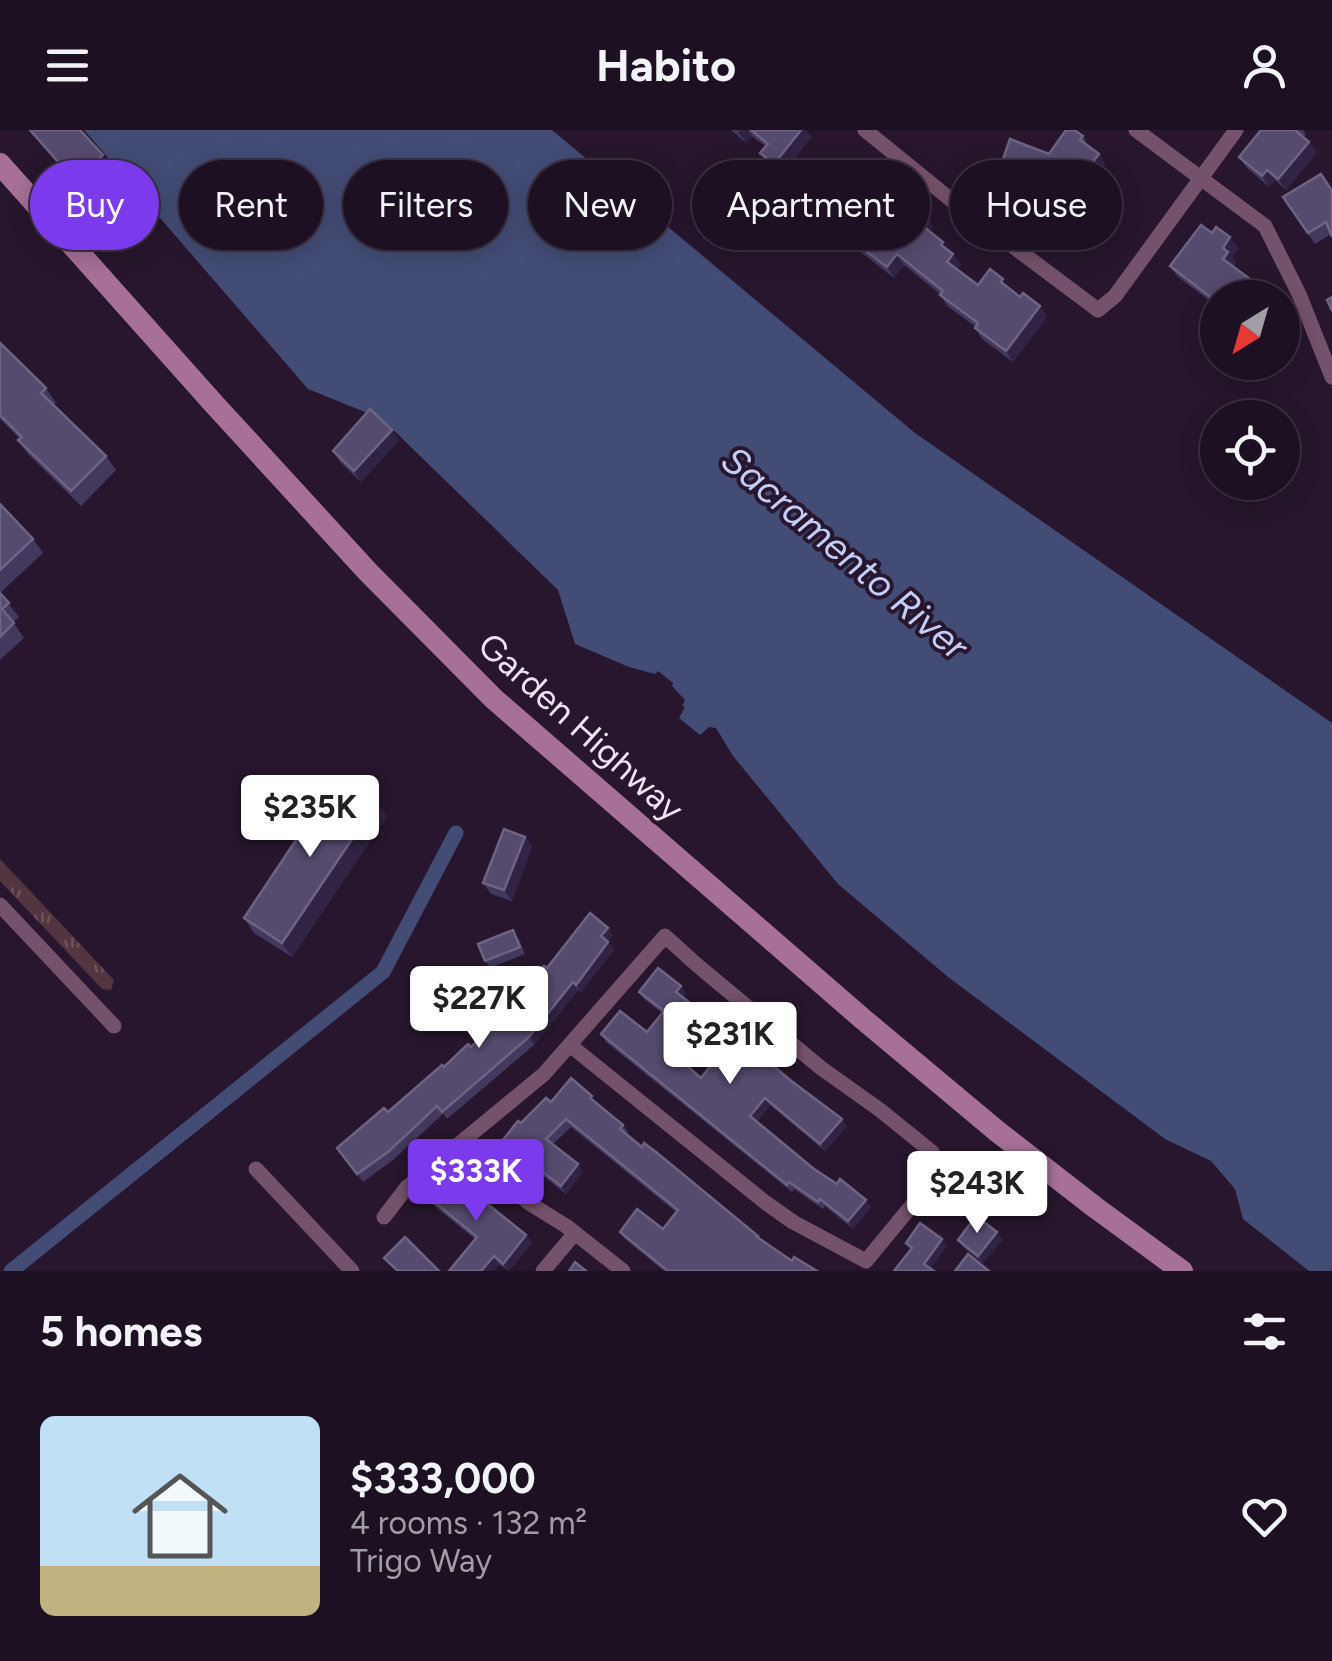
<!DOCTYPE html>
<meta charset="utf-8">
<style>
:root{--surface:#1d1022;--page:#2a1e2f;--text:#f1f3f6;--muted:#a09da5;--line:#3b3040;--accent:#7c3aed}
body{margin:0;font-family:Figtree,sans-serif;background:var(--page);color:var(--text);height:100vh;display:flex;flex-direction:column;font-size:38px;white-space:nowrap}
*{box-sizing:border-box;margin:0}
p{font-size:32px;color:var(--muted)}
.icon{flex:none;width:55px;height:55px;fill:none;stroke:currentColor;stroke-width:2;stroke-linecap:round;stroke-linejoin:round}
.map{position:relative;height:1141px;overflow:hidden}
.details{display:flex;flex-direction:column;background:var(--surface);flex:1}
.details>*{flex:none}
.hud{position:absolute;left:30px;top:30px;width:1272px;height:90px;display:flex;gap:20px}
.needle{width:65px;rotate:217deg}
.tools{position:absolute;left:1200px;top:150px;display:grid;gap:20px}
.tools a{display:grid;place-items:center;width:100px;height:100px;border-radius:50%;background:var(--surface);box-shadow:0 5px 25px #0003,0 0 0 2px var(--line);font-size:50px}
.price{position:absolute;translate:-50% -85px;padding:0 22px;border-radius:10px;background:#fff;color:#222;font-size:32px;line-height:65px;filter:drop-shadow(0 2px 5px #0008)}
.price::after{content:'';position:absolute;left:50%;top:60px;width:30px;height:22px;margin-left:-15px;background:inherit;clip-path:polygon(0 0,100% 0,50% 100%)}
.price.current{background:var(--accent);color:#fff}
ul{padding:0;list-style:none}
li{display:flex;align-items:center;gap:30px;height:250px;padding:0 40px}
li span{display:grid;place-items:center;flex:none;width:280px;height:200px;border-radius:15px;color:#555}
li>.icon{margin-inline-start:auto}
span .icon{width:120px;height:120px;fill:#fffc;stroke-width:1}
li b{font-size:42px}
h2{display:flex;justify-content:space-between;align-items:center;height:120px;padding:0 40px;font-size:42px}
.chip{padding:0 35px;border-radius:45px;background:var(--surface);box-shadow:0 5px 25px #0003,0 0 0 2px var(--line);font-size:35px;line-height:90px}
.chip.current{background:var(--accent);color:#fff}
header{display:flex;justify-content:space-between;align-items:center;height:130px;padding:0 40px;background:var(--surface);font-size:45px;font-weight:700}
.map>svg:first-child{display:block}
</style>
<header><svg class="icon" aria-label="menu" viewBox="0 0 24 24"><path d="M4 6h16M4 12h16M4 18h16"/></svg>Habito<svg class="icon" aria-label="person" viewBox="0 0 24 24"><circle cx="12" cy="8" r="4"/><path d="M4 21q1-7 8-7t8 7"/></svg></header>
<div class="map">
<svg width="1332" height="1141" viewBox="0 0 1332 1141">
<defs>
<pattern id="grass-tufts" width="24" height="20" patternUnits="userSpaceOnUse" patternTransform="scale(2.5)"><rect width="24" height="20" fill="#53353f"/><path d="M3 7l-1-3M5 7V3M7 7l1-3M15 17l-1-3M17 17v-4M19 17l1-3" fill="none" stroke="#6c525b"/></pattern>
</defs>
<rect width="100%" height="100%" fill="#27162d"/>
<path fill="url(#grass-tufts)" d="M0 729 114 850 111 860 102 859 0 751Z"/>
<path fill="#434c75" d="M84 0H552L915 303 1332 593V1141H1309L1243 1089 1235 1059 1211 1031 1165 1009 948 847 838 754 733 626 716 598 709 597 700 605 679 588 685 577 682 576 685 570 672 556 673 553 658 541 655 544 629 537 575 514 558 460 382 289 308 259Z"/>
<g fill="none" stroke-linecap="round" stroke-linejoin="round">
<path stroke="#434c75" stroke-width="15" d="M11 1141 383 842 456 703"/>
<g stroke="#75526b" stroke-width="15">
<path d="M865 0 950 69 1098 180 1115 166 1236 0"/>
<path d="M1136 0 1265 96 1299 164 1332 247"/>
<path d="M0 775 114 896"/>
<path d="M465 1010 512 1059 529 1073 566 1096 623 1141"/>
<path d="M256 1039 352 1141"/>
<path d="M384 1087 407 1057 544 944 665 806 697 835 821 938 880 980 932 1022 936 1030V1046L866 1131 793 1092 766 1073 571 916"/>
<path d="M543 1141 575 1103"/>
</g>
<path stroke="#a67098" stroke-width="22" d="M0 34 214 274 368 442 494 569 864 890 998 1002 1096 1078 1182 1141"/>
</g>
<g fill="#43395e" fill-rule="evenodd">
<path d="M29 0H80L108 33 80 58Z"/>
<path d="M731 0H806L811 7 782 45 768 33 760 23 765 16 752 6 746 13Z"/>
<path d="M1261 0H1303L1306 4 1304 7 1317 22 1286 60 1275 50 1269 57 1247 38 1239 27Z"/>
<path d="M1083 6 1089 17 1099 24 1105 34 1095 48 1091 45 1070 75 1040 53 1009 41 1002 32 1049 24Z"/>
<path d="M1321 44 1332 60V107L1331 104 1315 114 1283 67Z"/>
<path d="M861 50 882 51 889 62 877 78 897 95 926 86 933 97 930 101 953 124 961 135 957 139 978 155 1011 160 1020 167 1040 176 1047 187 1013 232 982 209 975 198 976 197 947 176 940 164 904 135 894 148 862 123 854 112 867 95 836 70 828 59Z"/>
<path d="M1238 118 1232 127 1236 132 1233 137 1254 152 1261 163 1218 168V177L1178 147 1170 136Z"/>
<path d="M0 213 46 258 56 273 53 275 106 326 116 340 81 376 28 324 18 310 20 309 0 289Z"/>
<path d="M399 310 361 352 340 332 333 321Z"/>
<path d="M0 374 33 409 43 423 0 463 19 487 13 492 24 508 0 530Z"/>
<path d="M387 686 292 827 254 803 244 788Z"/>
<path d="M525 707 532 717 512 771 491 764 483 753Z"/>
<path d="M613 805 608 812 614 820 581 862 578 860 534 915 447 989 443 984 393 1030 363 1052 337 1018 388 982 500 893 547 838Z"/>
<path d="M518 807 525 824 490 838 485 831Z"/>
<path d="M681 856 686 864 683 867 847 996 825 1021 770 975 757 992 814 1039 871 1077 853 1099 825 1076 823 1079 794 1059 792 1062 606 912 601 904 647 902 662 883 644 869 639 862ZM690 911 714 931 701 948 677 928Z"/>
<path d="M551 972 597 973 623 995 628 1002 626 1004 758 1106 761 1110 792 1131 817 1141H664L625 1109 620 1102 663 1099 676 1082 571 997 553 1014 583 1041 566 1064 528 1034 525 1038 504 1022 499 1015 521 993Z"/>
<path d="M477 1064 526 1105 532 1113 509 1141 499 1134 493 1141H449L475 1109 432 1074 427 1066Z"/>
<path d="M997 1102 1002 1110 983 1133 963 1117 958 1110Z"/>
</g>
<g fill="#302344">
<path d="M740 0H748L752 6 746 13 738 2Z"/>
<path d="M801 0H806L811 7 782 45 774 34Z"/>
<path d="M1309 12 1317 22 1286 60 1278 49Z"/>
<path d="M1099 24 1105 34 1095 48 1088 38Z"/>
<path d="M1085 36 1091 45 1070 75 1063 65Z"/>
<path d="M1267 40 1275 50 1269 57 1262 46Z"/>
<path d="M882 51 889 62 877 78 881 84 879 86 868 69Z"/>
<path d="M926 86 933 97 928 104 920 94Z"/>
<path d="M1230 107 1238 118 1232 127 1236 132 1230 140 1223 129V118Z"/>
<path d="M897 124 904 135 894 148 887 137Z"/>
<path d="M953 124 961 135 954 143 947 132Z"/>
<path d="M1254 152 1261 163 1258 168H1248L1245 164Z"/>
<path d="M1040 176 1047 187 1013 232 1006 221Z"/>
<path d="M392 300 399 310 361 352 354 341Z"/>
<path d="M377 672 387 686 292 827 282 813Z"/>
<path d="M525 707 532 717 512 771 504 760Z"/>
<path d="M608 798 613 805 606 814 601 806Z"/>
<path d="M608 812 614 820 581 862 576 855Z"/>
<path d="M573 852 578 860 534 915 529 907Z"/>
<path d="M681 856 686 864 682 869 676 862Z"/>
<path d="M685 904 690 911 676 930 671 922Z"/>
<path d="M765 968 770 975 755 994 750 986Z"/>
<path d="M842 989 847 996 825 1021 820 1014Z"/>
<path d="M523 1027 528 1034 525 1038 520 1031Z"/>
<path d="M578 1034 583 1041 566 1064 561 1056Z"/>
<path d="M866 1070 871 1077 853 1099 848 1091Z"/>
<path d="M997 1102 1002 1110 983 1133 978 1126Z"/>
<path d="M526 1105 532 1113 509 1141 503 1134Z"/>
<path d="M942 1109 947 1116 929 1141 924 1134Z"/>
<path d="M494 1126 499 1134 493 1141H481Z"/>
</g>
<g fill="#554b6e" stroke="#6d6383" stroke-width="2.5" fill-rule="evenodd">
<path d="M30 0H80L103 25 75 51Z"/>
<path d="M751 0H801L774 34 760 23 768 14Z"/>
<path d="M1066 0H1074L1083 6 1080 10 1099 24 1088 38 1085 36 1063 65 1033 43 1002 32 1010 9 1049 24Z"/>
<path d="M1261 0H1295L1309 12 1278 49 1267 40 1262 46 1239 27Z"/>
<path d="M845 37 861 50 868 41 882 51 868 69 873 73 872 75 897 95 911 76 926 86 920 94 943 112 941 115 953 124 947 132 978 155 990 139 1003 149 1001 152 1020 167 1023 163 1040 176 1006 221 975 198 978 193 940 165 943 161 897 124 887 137 854 112 870 92 828 59Z"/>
<path d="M1321 44 1332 61V107L1326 92 1308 103 1283 67Z"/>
<path d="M1201 95 1212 103 1216 97 1230 107 1223 118 1228 122 1223 129 1254 152 1245 164 1251 168H1218V173L1170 136Z"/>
<path d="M1332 167V181L1327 170Z"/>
<path d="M0 213 46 258 41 263 106 326 71 361 18 310 22 307 0 285Z"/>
<path d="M370 279 392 300 354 341 333 321Z"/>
<path d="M0 374 33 409 0 440Z"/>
<path d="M0 463 9 473 2 479 14 493 0 507Z"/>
<path d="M338 647 377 672 282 813 244 788Z"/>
<path d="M504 699 525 707 504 760 483 753Z"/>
<path d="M590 783 608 798 601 806 608 812 576 855 573 852 529 907 442 982 437 976 388 1022 357 1044 337 1018 384 978 388 982 442 935 444 937 468 914 471 917 498 890 500 893 544 836 547 838Z"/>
<path d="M513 800 520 817 485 831 478 814Z"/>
<path d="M658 838 681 856 676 862 708 887 711 883 790 950 842 989 820 1014 765 968 750 986 814 1039 837 1054 840 1049 866 1070 848 1091 820 1069 818 1072 789 1052 787 1055 601 904 620 881 647 902 664 881 639 862ZM685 904 716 929 701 948 671 922Z"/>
<path d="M571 948 592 966 590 968 623 995 620 999 642 1017 644 1013 656 1022 758 1106 757 1107 792 1131 794 1127 817 1141H668L620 1102 637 1079 663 1099 678 1080 566 989 546 1009 578 1034 561 1056 523 1027 520 1031 499 1015 518 991 521 993 546 968 551 972Z"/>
<path d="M450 1038 472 1056 469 1059 526 1105 503 1134 494 1126 481 1141H449L477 1107 427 1066Z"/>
<path d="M976 1086 997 1102 978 1126 958 1110Z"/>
<path d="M920 1093 942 1109 924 1134 934 1141H894L912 1118 906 1113Z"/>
<path d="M405 1107 439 1141H398L384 1128Z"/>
<path d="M968 1124 989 1141H955Z"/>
<path d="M575 1132 586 1141H569Z"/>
</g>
<g text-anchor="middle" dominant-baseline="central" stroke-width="8" stroke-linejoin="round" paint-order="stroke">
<g font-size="35" fill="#eee3f3" stroke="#27162d">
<text transform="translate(581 597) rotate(42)">Garden Highway</text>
</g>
<g font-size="38" font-style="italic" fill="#c2cef7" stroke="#27162d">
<text transform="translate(845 423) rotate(40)">Sacramento River</text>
</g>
</g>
</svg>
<div class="tools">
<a><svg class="needle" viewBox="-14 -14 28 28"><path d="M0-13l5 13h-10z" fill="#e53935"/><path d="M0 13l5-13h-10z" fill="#a09da5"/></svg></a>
<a><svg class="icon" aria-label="locate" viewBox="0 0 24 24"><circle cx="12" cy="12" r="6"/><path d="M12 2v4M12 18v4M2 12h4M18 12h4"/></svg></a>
</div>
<b class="price" style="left:310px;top:730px">$235K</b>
<b class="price" style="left:479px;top:921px">$227K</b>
<b class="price" style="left:730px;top:957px">$231K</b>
<b class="price current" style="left:476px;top:1094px">$333K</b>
<b class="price" style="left:977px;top:1106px">$243K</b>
<div class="hud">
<a class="chip current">Buy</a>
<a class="chip">Rent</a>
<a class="chip">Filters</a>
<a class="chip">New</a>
<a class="chip">Apartment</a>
<a class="chip">House</a>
</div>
</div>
<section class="details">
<h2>5 homes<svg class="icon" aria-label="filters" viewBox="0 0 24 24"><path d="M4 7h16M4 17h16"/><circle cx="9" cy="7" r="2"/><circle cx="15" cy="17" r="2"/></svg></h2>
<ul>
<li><span style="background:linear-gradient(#bfe0f5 75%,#c2b280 0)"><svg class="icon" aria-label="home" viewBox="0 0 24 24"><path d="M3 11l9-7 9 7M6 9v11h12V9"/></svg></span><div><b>$333,000</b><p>4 rooms · 132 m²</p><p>Trigo Way</p></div><svg class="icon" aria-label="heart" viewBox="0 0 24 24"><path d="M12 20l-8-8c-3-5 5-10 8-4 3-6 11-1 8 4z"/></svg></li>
</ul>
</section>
